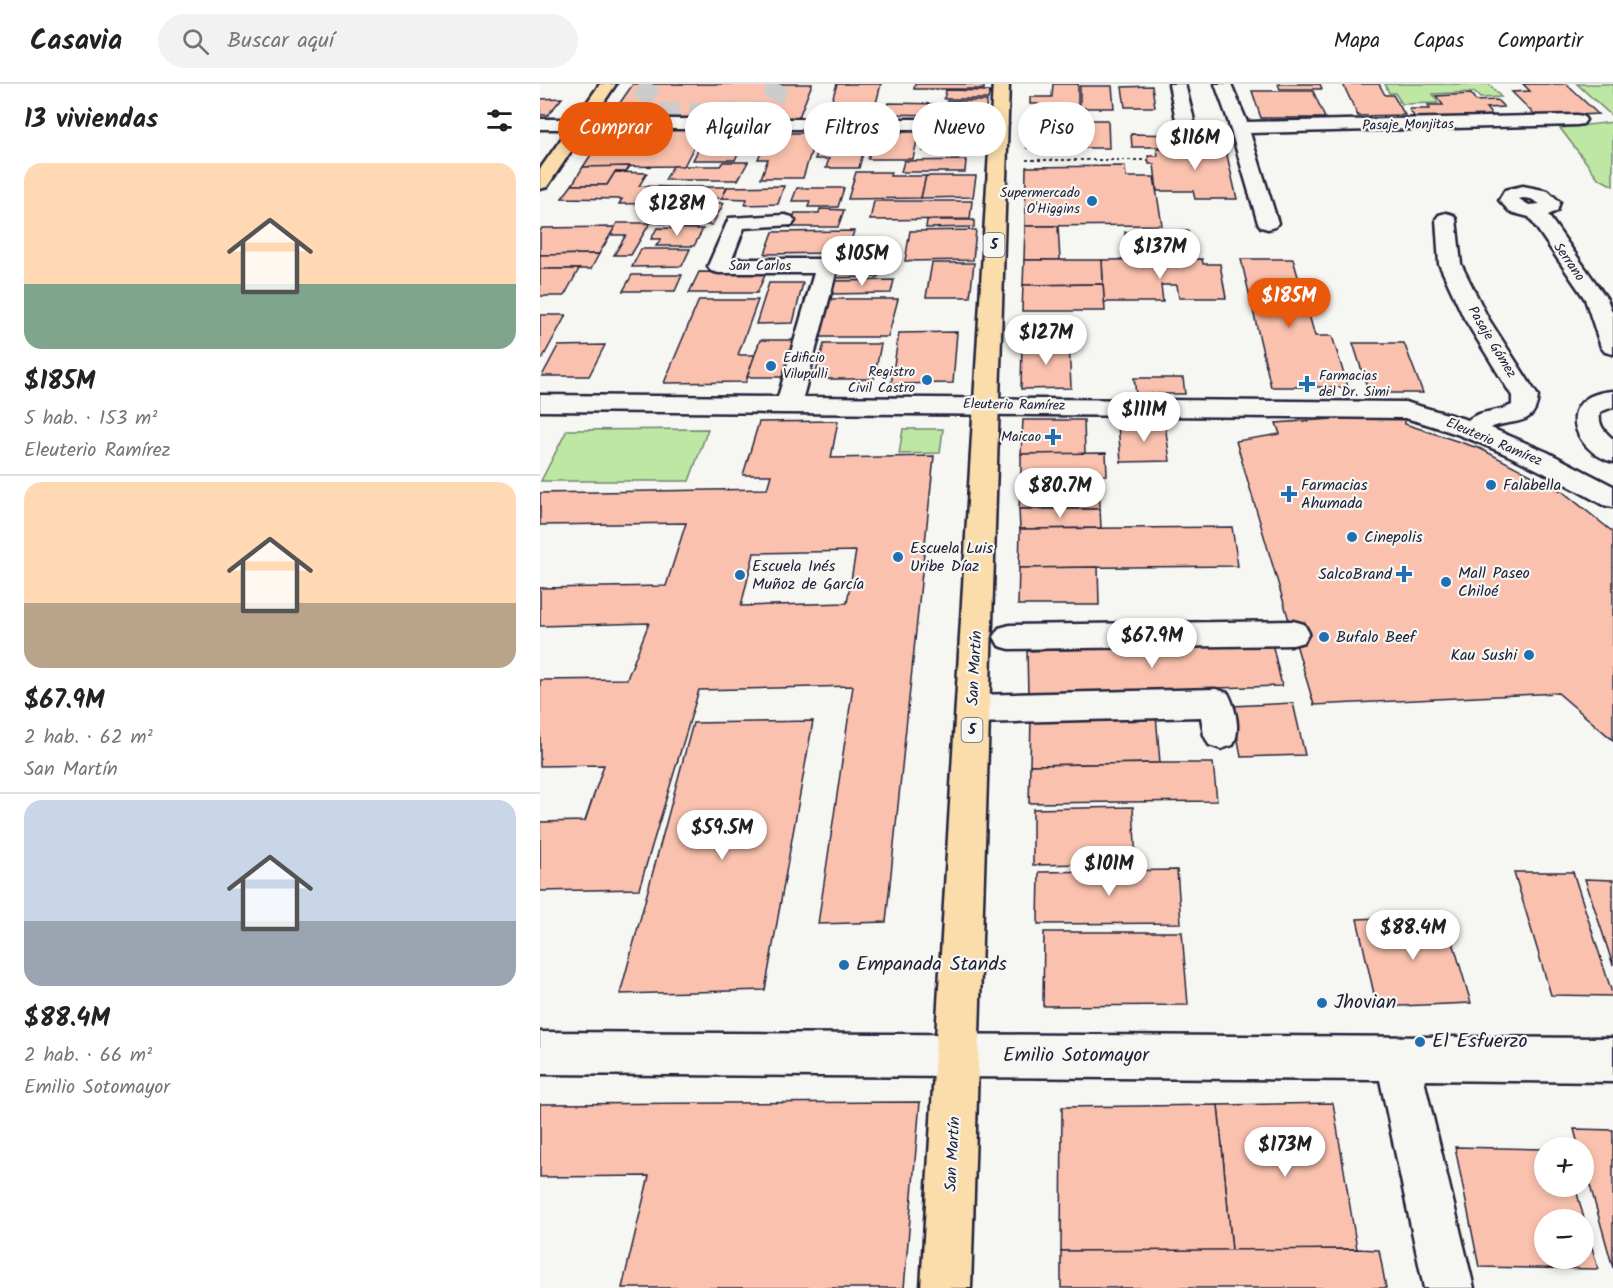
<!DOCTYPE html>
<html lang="es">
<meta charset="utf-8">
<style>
:root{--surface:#fff;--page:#f2f2f2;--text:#222;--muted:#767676;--line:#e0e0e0;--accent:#ea580c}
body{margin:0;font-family:Kalam,sans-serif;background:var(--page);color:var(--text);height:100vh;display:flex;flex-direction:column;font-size:22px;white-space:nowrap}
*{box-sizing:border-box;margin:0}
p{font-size:20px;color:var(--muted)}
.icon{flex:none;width:33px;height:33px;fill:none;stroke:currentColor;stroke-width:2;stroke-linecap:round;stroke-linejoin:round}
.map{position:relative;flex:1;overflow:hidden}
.side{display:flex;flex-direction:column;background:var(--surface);width:540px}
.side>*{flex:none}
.hud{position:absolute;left:18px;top:18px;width:570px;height:54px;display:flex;gap:12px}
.controls{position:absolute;left:994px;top:1053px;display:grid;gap:12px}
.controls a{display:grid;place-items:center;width:60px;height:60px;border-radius:50%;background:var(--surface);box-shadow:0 3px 9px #0003;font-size:30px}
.price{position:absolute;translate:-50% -51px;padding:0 14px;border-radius:21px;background:#fff;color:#222;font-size:20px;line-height:39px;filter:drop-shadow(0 2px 3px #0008)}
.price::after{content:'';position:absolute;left:50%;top:36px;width:18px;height:14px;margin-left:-9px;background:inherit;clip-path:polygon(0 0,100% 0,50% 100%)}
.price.current{background:var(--accent);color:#fff}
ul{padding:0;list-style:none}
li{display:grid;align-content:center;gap:12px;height:318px;padding:0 24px}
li+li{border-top:2px solid var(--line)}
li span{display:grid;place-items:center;height:186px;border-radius:18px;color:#555}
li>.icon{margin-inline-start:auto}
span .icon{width:108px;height:108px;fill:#fffc;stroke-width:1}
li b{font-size:26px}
h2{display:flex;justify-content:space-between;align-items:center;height:72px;padding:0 24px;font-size:26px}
.pill{padding:0 21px;border-radius:27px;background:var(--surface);box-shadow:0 3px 9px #0003;font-size:21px;line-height:54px}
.pill.current{background:var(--accent);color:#fff}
header{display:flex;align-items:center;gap:36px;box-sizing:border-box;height:84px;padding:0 30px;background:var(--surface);border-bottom:2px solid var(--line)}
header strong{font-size:28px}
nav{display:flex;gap:33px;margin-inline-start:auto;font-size:21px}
.search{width:420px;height:54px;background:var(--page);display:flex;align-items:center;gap:15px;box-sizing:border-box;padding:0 21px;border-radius:33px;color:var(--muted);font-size:22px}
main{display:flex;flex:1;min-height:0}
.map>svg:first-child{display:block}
</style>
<header>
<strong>Casavia</strong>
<div class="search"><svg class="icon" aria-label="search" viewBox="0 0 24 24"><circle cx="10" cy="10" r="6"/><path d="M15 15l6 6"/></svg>Buscar aquí</div>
<nav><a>Mapa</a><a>Capas</a><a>Compartir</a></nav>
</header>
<main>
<section class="side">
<h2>13 viviendas<svg class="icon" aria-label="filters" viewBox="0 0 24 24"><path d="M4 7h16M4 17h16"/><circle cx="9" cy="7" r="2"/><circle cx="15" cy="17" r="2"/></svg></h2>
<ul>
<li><span style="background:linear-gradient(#ffd9b3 65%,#7fa58c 0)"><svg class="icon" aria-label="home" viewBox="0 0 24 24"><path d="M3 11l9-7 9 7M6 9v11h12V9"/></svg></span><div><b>$185M</b><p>5 hab. · 153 m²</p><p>Eleuterio Ramírez</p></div></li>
<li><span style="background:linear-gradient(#ffd9b3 65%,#b9a48a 0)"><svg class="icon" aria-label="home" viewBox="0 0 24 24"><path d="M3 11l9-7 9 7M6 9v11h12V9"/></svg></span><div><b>$67.9M</b><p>2 hab. · 62 m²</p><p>San Martín</p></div></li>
<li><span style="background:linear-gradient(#c9d6e8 65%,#9aa5b1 0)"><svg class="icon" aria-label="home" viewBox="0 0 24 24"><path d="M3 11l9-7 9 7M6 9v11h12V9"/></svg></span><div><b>$88.4M</b><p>2 hab. · 66 m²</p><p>Emilio Sotomayor</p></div></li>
</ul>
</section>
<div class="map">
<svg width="1073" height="1204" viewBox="0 0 1073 1204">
<rect width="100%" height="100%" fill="#f6f6f2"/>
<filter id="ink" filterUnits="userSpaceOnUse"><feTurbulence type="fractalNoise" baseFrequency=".0167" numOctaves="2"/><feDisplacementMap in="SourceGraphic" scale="12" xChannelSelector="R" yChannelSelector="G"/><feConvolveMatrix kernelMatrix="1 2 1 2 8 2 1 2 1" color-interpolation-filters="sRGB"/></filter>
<g filter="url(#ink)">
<g fill="#bde7a3" stroke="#70846f" stroke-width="1.5">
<path d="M845 0H949L961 13 940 14 934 8 893 10 898 19 862 20 855 9H849Z"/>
<path d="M1037 0H1073V33Z"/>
<path d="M1073 38V102L1058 94 1020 44Z"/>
<path d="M168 345 149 397H1L27 346Z"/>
<path d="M363 345H403L400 369 359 370Z"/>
</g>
<g fill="#fac2ae" stroke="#22223b" stroke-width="1.5" fill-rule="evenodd">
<path d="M93 0H272L257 38 66 39Z"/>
<path d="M297 0H341L333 31 287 32Z"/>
<path d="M375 0H444V5H374Z"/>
<path d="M513 0H538V30H497L498 20H490V13H512Z"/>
<path d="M738 0H780L782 5H740Z"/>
<path d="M803 0H839L845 11H853L865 31 818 32Z"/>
<path d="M983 0H1026L1058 30 997 33 972 8 990 7Z"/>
<path d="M540 2H572L574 24H540Z"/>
<path d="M612 2 615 23H585L582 3Z"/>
<path d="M406 6 450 7 448 15H404Z"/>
<path d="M712 7H773L785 34H721Z"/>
<path d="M931 10 936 17 957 16 964 23 946 24 954 33 919 35 917 33 875 34 869 25H890L888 21H903L896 12Z"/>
<path d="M22 14 8 31H0V15Z"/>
<path d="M407 17H447L445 30H404Z"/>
<path d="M348 19 403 20 400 31 344 30Z"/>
<path d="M489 36H568L569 64H487Z"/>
<path d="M163 45 144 82 43 83 67 46Z"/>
<path d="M336 48H379L373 75H328Z"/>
<path d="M229 49H277L263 94H221L228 75H218Z"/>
<path d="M386 49H432L430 66 383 67Z"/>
<path d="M591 50 642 51 644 63H592Z"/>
<path d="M166 51H206L195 76H153Z"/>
<path d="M290 52H308L305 61H325L319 84H286L289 75H275L280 59H288Z"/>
<path d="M648 58H684L697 115H655L653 107H617L614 80H609L608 72H618L617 65H649Z"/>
<path d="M426 76 425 88H361L364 77Z"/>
<path d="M183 78H208L198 96H125L133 82H180Z"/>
<path d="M90 82 86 88H75L67 101H32L43 83Z"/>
<path d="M585 82 586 93H614L622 141 485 142 486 83Z"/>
<path d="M75 88 107 89 99 102 134 103 125 119 79 120 82 115 22 114 32 101H67Z"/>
<path d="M316 88H351L350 92H386L381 114 308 115Z"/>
<path d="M386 92H436L433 113 381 114Z"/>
<path d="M244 102 238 120 205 121 207 115 182 114 187 103Z"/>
<path d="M134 103H187L182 114 147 115 143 118 125 119Z"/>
<path d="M257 104H304L298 123H268L270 117H252Z"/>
<path d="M334 117H432L430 135 330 136Z"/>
<path d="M143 118 184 119 172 141 110 139 116 126H139Z"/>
<path d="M280 125 304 126 298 143H249L255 129H279Z"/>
<path d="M387 136H434V143L386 144Z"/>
<path d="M77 139H110L91 171H74L86 151H70Z"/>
<path d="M485 142H518L520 176H484Z"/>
<path d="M75 143 59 170 0 171V147L2 144Z"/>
<path d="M117 144 163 145 154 162H116L121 155H111Z"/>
<path d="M436 146 433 176 365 177 370 147Z"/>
<path d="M314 147 310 160H295L292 169 225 170 233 148Z"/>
<path d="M648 147 652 167H608L606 156H585V148Z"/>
<path d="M343 159 338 193 287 194 292 169H308L310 160Z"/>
<path d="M101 165H150L142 182 92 183Z"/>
<path d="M59 170 51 185H0V171Z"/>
<path d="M662 175 663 180H680L686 214H639L637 201H621L623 218H564L562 176Z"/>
<path d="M701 175H753L775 252H792L808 303H731Z"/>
<path d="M484 176H562L563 200 483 201Z"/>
<path d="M392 179H434L430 213H386Z"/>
<path d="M0 185H39L24 212H0Z"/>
<path d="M159 188 226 189 217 209H149Z"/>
<path d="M92 191H142L135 207H83Z"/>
<path d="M354 196 351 209 289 210 292 197Z"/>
<path d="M229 199H263L253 239 216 240Z"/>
<path d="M563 200 565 227H482L483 201Z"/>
<path d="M291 215H358L348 253H279Z"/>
<path d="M159 216H218L198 271H215L206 298 124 299Z"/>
<path d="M0 231H26L2 275H0Z"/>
<path d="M528 234 529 258 482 259 483 235Z"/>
<path d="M417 248 413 299 351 300 359 249Z"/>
<path d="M220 256H258L247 293H207Z"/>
<path d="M529 258 531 304 481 305 482 259Z"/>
<path d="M813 259H864L883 309H829Z"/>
<path d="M284 260H341L334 295H274Z"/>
<path d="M65 261 49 292H2L18 262Z"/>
<path d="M594 294H643L645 310H596Z"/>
<path d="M864 330 865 340 941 365 1023 408 1073 448V656L1018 609 774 621 696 357 740 350 736 339Z"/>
<path d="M483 336H544L545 370H481Z"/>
<path d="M298 337 291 374 394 372 346 838 278 840 313 602 159 606 99 805 0 807V738L45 737 64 681 0 682V596L87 595 109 539 0 542V504L126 502 146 439 0 441V409L227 405 231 391H203L219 338ZM316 467 307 519 201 522 214 469Z"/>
<path d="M625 340 630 377 581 378 578 341Z"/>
<path d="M566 369 567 391 481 392V370Z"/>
<path d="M559 391 560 425H479L481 392Z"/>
<path d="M479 425H560L561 444 480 445Z"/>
<path d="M692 443 698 482 479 484 480 445Z"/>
<path d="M558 483 559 521H478L479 484Z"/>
<path d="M732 559 742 602 488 610 487 567Z"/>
<path d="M753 619 765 671 701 673 692 622Z"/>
<path d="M616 631 620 679 490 681 491 632Z"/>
<path d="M273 637 225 906 80 910 153 639Z"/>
<path d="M620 679H673L677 717 489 719 490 681Z"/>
<path d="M593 723 596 779 493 781V725Z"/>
<path d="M637 786 641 839 498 840 499 788Z"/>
<path d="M974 788H1033L1073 912 1011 911Z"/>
<path d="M1045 795 1073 796V881Z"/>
<path d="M905 831 931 919 837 923 817 835Z"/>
<path d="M504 848H642L648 921 503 922Z"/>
<path d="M380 1018 364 1204H82L109 1092 0 1093V1020Z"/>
<path d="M793 1019 817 1165 692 1167 678 1021Z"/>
<path d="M678 1021 692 1167H521L522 1023Z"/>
<path d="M1034 1045 1073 1046V1184L1044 1080V1064H1039Z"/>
<path d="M915 1063 1005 1065V1102H1035L1058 1185 939 1183ZM1005 1136H1044V1174H1005Z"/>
<path d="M817 1165 839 1166 846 1204H521V1167Z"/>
</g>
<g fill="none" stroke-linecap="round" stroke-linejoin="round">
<path stroke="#cccccd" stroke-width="20" stroke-dasharray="20 10" stroke-linecap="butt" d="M112 0 94 29 227 28 239 0"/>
<defs>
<g id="minor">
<path d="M629 0H645L654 36 651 40H639L636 36Z"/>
<path d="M675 0H691L707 38 1037 31 1043 32 1046 36 1043 40 1037 41 710 49 738 139 735 143 728 145 721 143 718 139 687 33Z"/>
<path d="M0 35H459L465 36 468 40 465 44 459 45H0Z"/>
<path d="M983 102 1008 107 1020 118 1017 127 1008 131 1067 215 1073 230V270L1065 268 1061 263 1045 215 989 133 970 128 959 116 965 106ZM983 114 991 115 1000 120 989 121 979 115Z"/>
<path d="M906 129 913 131 916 135 921 180 948 234 998 312C995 345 972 334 951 344L1007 368 1073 402V423L1063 421C1000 385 936 352 865 334L0 327V311L238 313 274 189H179L171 187 168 182 189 134 245 131 252 133 255 137 252 141 204 144 192 175H287L295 177 298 182 263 313 865 318 928 336C942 325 958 329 972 321V312L924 234 899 180 896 135 899 131Z"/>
<path d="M1073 307V323L1060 328C1058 341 1064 347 1073 355V378C1032 367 1013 311 1073 307Z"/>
<path d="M753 537 764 540 769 549 764 558 753 561 470 565 459 562 454 553 459 544 470 541Z"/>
<path d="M676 605 688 609C696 625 701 646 693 661L681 665 669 661 664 651 661 633 433 639 421 635 416 625 421 615 433 611Z"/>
<path d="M0 948 1073 954V998L884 996 934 1204H884L840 996 0 990Z"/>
</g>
<g id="highway">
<path d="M60 0H76L7 103 0 105V85Z"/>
<path d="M453 0H469L431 1204H381Z"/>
</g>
</defs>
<use href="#minor" stroke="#22223b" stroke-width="5"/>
<use href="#highway" stroke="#22223b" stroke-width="5"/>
<path stroke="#22223b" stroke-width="2" stroke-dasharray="3 3" stroke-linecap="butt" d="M486 76H608"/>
<use href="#minor" fill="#f6f6f2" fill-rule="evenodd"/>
<use href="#highway" fill="#faddab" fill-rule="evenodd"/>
</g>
</g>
<g fill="#1f6fb2" stroke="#f6f6f2" stroke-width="2">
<circle cx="552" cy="117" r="6"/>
<circle cx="231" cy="282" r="6"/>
<circle cx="387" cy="296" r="6"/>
<path d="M764 291h6v6h6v6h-6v6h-6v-6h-6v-6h6z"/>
<path d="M510 344h6v6h6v6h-6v6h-6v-6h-6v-6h6z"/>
<circle cx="951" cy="401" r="6"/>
<path d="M746 401h6v6h6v6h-6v6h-6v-6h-6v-6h6z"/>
<circle cx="812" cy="453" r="6"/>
<circle cx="358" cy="473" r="6"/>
<path d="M861 481h6v6h6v6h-6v6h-6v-6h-6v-6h6z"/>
<circle cx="200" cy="491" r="6"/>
<circle cx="906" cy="498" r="6"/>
<circle cx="784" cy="553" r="6"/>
<circle cx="989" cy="571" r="6"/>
<circle cx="304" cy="881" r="6"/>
<circle cx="782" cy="919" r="6"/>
<circle cx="880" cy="958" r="6"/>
</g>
<g text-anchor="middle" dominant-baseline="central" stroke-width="4.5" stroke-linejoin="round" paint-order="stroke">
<g font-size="14" fill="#22223b" stroke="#f6f6f2">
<text transform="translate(868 41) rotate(-1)">Pasaje Monjitas</text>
<text transform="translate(1029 178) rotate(55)">Serrano</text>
<text x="220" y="182">San Carlos</text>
<text transform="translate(952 258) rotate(59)">Pasaje Gómez</text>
<text transform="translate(474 321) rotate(1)">Eleuterio Ramírez</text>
<text transform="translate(954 358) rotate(23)">Eleuterio Ramírez</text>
</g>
<g font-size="14" fill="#22223b" stroke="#f6f6f2" text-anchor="end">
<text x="540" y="109">Supermercado<tspan x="540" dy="16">O'Higgins</tspan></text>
<text x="243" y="274" text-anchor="start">Edificio<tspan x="243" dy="16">Vilupulli</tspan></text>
<text x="375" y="288">Registro<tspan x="375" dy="16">Civil Castro</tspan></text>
<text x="779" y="292" text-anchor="start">Farmacias<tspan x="779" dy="16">del Dr. Simi</tspan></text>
<text x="501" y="353">Maicao</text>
</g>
<g fill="#f6f6f2" stroke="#626272" stroke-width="1.5">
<rect x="443.5" y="149" width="21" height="24" rx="4.5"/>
<rect x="421.5" y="634" width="21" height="24" rx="4.5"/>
</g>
<g font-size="15" font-weight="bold" fill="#22223b">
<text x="454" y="161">5</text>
<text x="432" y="646">5</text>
</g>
<g font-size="16" fill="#22223b" stroke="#f6f6f2" text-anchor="start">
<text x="761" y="401">Farmacias<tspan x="761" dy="18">Ahumada</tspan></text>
<text x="963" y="401">Falabella</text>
<text x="824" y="453">Cinepolis</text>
<text x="370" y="464">Escuela Luis<tspan x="370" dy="18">Uribe Díaz</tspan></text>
<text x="212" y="482">Escuela Inés<tspan x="212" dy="18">Muñoz de García</tspan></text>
<text x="918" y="489">Mall Paseo<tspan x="918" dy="18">Chiloé</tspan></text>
<text x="852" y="490" text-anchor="end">SalcoBrand</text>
<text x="796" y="553">Bufalo Beef</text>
<text x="977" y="571" text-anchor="end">Kau Sushi</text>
</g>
<g font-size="16" fill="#22223b" stroke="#f6f6f2">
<text transform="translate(435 584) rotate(-87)">San Martín</text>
<text transform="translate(413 1070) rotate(-87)">San Martín</text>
</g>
<g font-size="20" fill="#22223b" stroke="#f6f6f2" text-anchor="start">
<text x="316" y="881">Empanada Stands</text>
<text x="794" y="919">Jhovian</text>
<text x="892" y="958">El Esfuerzo</text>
</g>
<g font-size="20" fill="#22223b" stroke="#f6f6f2">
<text x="536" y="972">Emilio Sotomayor</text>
</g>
</g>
</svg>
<div class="controls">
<a>+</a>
<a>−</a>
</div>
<b class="price" style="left:655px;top:87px">$116M</b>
<b class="price" style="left:137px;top:153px">$128M</b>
<b class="price" style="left:620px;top:196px">$137M</b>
<b class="price" style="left:322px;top:203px">$105M</b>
<b class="price current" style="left:749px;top:245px">$185M</b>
<b class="price" style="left:506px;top:282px">$127M</b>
<b class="price" style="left:604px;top:359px">$111M</b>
<b class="price" style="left:520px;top:435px">$80.7M</b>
<b class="price" style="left:612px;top:585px">$67.9M</b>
<b class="price" style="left:182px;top:777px">$59.5M</b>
<b class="price" style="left:569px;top:813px">$101M</b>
<b class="price" style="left:873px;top:877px">$88.4M</b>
<b class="price" style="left:745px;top:1094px">$173M</b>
<div class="hud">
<a class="pill current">Comprar</a>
<a class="pill">Alquilar</a>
<a class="pill">Filtros</a>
<a class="pill">Nuevo</a>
<a class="pill">Piso</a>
</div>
</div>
</main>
